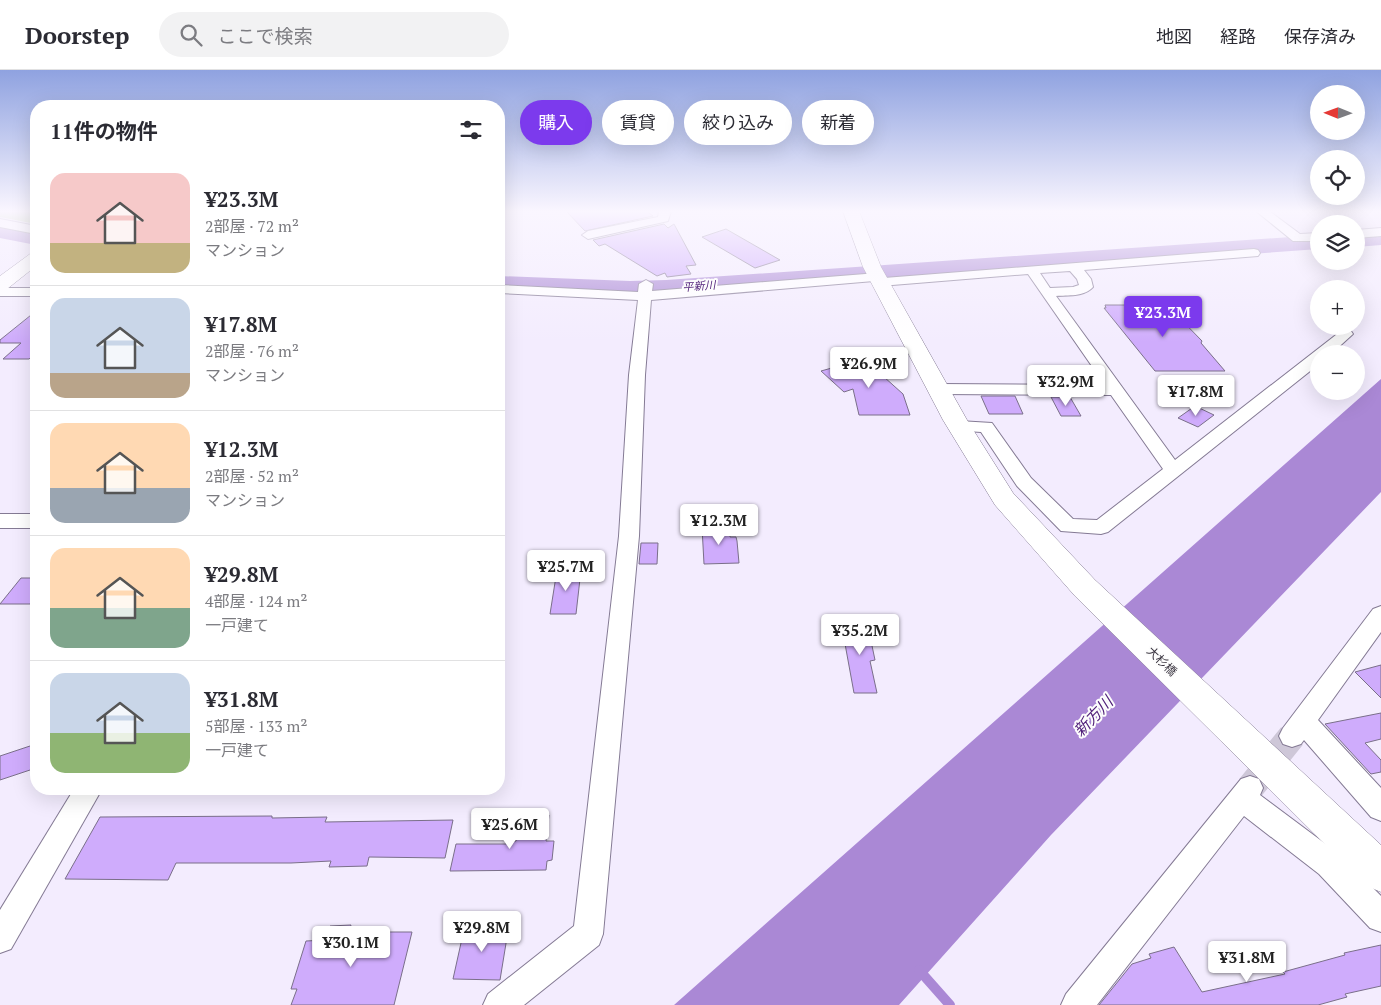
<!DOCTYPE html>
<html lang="ja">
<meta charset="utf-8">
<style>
:root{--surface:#fff;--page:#f2f2f3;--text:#2b2b33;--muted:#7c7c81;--line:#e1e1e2;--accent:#7c3aed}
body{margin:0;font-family:"PT Serif","Noto Sans JP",serif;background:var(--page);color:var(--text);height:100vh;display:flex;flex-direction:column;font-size:19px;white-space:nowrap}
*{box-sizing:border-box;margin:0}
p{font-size:16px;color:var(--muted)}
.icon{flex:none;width:28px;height:28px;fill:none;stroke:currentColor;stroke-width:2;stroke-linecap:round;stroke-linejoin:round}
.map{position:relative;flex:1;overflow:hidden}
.panel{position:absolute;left:30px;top:30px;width:475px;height:695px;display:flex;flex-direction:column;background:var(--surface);border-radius:20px;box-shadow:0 5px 20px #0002}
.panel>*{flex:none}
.banner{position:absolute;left:520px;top:30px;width:475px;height:45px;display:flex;gap:10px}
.needle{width:32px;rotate:271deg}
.fabs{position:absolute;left:1310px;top:15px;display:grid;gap:10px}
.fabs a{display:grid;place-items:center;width:55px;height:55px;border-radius:50%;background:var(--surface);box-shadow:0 5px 20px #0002;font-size:25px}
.price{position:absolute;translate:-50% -42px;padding:0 11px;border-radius:5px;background:#fff;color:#222;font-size:16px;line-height:32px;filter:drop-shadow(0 1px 2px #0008)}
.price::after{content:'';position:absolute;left:50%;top:30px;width:15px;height:11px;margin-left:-8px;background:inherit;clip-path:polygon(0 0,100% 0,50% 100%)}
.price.selected{background:var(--accent);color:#fff}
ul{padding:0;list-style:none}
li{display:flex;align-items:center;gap:15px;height:125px;padding:0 20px}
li+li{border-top:1px solid var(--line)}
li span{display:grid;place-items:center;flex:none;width:140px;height:100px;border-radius:15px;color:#555}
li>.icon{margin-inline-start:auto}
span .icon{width:60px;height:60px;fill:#fffc;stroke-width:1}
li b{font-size:21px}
h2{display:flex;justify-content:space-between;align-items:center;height:60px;padding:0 20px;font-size:21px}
.chip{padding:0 18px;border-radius:22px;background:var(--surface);box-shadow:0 5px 20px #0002;font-size:18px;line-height:45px}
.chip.selected{background:var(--accent);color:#fff}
header{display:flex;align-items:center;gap:30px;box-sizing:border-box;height:70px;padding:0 25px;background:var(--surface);border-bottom:1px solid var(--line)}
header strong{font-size:24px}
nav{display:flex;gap:28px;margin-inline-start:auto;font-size:18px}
.search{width:350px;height:45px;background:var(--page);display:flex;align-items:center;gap:12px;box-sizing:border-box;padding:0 18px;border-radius:28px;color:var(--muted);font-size:19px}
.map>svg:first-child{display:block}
</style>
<header>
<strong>Doorstep</strong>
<div class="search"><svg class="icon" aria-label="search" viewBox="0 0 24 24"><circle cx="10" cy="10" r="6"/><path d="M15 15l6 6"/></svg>ここで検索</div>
<nav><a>地図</a><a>経路</a><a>保存済み</a></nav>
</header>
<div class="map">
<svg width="1381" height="935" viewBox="0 0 1381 935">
<rect width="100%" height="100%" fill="#f3ecfe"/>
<path fill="#e9defa" d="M1269 141H1381V158L1356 160V154H1319V163L1306 164 1295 161Z"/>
<path fill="#a7cd7c" d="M0 141H36V154L0 147Z"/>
<path fill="#aa88d5" d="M1381 309V422L1051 765 899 935H674Z"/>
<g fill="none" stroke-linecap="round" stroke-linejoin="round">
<path stroke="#aa88d5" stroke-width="10" d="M919 900 950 935"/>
<g fill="#aa88d5" fill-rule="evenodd">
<path d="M0 154 36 161V175L0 168Z"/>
<path d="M1381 161V175L1356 177V163Z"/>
<path d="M1319 165V179L666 226 630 227 499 222V206L630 211 666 210Z"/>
</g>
</g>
<g fill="#cfacfc" stroke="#7a6f89">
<path d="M566 141H647L653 146 585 161Z"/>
<path d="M664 154 668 158 674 154 696 195 686 196 691 204 667 207 665 203 657 206 605 174 599 176 593 170Z"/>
<path d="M726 159 780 190 755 198 702 167Z"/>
<path d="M1105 235H1167L1202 271 1201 273 1225 301H1155L1104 238H1106Z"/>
<path d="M36 241V283L29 289H3L21 273H0V270Z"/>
<path d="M864 289 903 324 910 345H859L853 319 844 322 821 301Z"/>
<path d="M981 326H1015L1023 344H989Z"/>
<path d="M1051 327H1070L1081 346H1061Z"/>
<path d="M1195 336 1214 345 1198 357 1178 348Z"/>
<path d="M730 456V467H736L737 471 739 493 704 494 702 457Z"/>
<path d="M641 473H658L657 494H639Z"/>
<path d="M557 500H581L576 544H550Z"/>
<path d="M21 508H36V526L30 534H0Z"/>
<path d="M841 552H867L875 590 870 591 877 623H854Z"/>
<path d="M1381 595V628L1355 602Z"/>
<path d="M1381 643V669L1365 673 1381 690V702L1371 704 1325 654Z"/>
<path d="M36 674V698L0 710V686Z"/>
<path d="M519 745H549L546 771H554L552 790 547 791 546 800 450 801 456 774H509V772L516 771Z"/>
<path d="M272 746V748L327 747 325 752 453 750 445 788 369 787 367 796 329 797 331 791 291 793H176L168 810 65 809 100 747Z"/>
<path d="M351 855 349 862H412L394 935H291L297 919H291L306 871 326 870 330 856Z"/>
<path d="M465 855H509L500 910 453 909Z"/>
<path d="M1381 875V916L1345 924 1347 927 1318 935H1099L1132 894 1151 888 1149 884 1174 877 1202 922 1285 904 1283 902 1345 885 1344 883Z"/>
</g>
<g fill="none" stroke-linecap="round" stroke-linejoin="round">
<path stroke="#cec7d8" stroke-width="28" stroke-dasharray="28 14" stroke-linecap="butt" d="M1250 718 1292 666"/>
<defs>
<g id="street">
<path d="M659 141H671L668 151 588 169 582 165 588 161 658 147Z"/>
<path d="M1256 141H1269L1300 164 1319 163V171H1293Z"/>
<path d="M0 149 36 156V164L0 157Z"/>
<path d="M1381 158V166L1356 168V160Z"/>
<path d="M1254 179 1258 180 1260 183 1258 186 1084 200 1091 209 1093 217C1084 227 1068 225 1056 226L1175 390 1341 261H1351L1353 264 1331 284H1319V294L1108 462 1101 464 1061 461 1017 416 981 362 953 360 950 356 953 352 959 351 992 353 1031 408 1073 449 1097 450 1163 399 1111 325 939 324 933 322 931 319 933 316 939 314 1105 315 1028 204 880 216 875 215 874 211 651 230 645 305 639 466 603 864 599 875 524 935H483L488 924 574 856 619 466 629 305 638 230 499 223V215L638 222 639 214 646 210 653 214 652 221 878 203 883 204 884 208ZM1070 201 1077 209 1079 215 1073 217 1050 218 1040 203Z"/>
<rect x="0" y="218" width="36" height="8"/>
<rect x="0" y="444" width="36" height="14"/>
<path d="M1381 536V562L1318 650 1381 718V751L1371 747 1304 670 1301 674 1292 677 1283 674 1279 666 1283 658 1373 539Z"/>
<path d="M1250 706 1259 709 1263 718 1260 725 1339 784 1381 826V862L1370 858 1319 804 1244 746 1097 935H1061L1066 924 1241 709Z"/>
<path d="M74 719H102L11 879 0 883V840Z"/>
</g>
<g id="secondary">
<path d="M843 141H859L881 197 967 350 1013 423 1095 510 1381 775V822L1367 816 1075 526 995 435 943 350 863 197Z"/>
<path d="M36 183V196L7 219 0 221V206L30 184Z"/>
</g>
</defs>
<use href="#street" stroke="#847a94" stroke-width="2"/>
<use href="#secondary" stroke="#847a94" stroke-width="1"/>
<use href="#street" fill="#fff" fill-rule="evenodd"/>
<use href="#secondary" fill="#fff" fill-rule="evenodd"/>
</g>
<linearGradient id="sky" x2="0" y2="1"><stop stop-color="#8fa2e0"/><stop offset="0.52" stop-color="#faf6ff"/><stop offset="1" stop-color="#faf6ff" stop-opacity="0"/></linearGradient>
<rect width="1381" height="272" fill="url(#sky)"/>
<g text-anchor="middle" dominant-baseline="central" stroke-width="4" stroke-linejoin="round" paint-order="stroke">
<g font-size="11" font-style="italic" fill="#4d1c77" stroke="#fdfdfd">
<text transform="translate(699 216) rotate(-4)">平新川</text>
</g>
<g font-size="12" fill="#39343f" stroke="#fdfdfd">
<text transform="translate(1162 591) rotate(44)">大杉橋</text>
</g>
<g font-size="16" font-style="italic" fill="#4d1c77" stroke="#fdfdfd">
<text transform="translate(1093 646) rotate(-46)">新方川</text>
</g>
</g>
</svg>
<div class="fabs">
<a><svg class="needle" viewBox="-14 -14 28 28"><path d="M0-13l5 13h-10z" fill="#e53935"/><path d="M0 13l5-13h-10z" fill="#7c7c81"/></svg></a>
<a><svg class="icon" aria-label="locate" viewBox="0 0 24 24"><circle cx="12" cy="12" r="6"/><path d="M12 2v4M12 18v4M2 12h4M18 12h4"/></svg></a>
<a><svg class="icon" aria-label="layers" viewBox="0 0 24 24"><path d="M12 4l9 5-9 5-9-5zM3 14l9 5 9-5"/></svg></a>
<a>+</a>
<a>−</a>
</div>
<b class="price selected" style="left:1163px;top:268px">¥23.3M</b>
<b class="price" style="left:869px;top:319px">¥26.9M</b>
<b class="price" style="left:1066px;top:337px">¥32.9M</b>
<b class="price" style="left:1196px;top:347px">¥17.8M</b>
<b class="price" style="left:719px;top:476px">¥12.3M</b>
<b class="price" style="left:566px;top:522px">¥25.7M</b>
<b class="price" style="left:860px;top:586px">¥35.2M</b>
<b class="price" style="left:510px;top:780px">¥25.6M</b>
<b class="price" style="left:482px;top:883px">¥29.8M</b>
<b class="price" style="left:351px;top:898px">¥30.1M</b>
<b class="price" style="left:1247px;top:913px">¥31.8M</b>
<div class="banner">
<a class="chip selected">購入</a>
<a class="chip">賃貸</a>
<a class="chip">絞り込み</a>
<a class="chip">新着</a>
</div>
<section class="panel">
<h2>11件の物件<svg class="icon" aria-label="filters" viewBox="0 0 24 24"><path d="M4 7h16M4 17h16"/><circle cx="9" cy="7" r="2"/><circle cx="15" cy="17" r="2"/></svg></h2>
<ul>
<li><span style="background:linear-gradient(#f6c9c9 70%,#c2b280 0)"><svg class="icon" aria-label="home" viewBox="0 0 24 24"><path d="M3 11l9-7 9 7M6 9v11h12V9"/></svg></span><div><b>¥23.3M</b><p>2部屋 · 72 m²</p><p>マンション</p></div></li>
<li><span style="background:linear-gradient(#c9d6e8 75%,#b9a48a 0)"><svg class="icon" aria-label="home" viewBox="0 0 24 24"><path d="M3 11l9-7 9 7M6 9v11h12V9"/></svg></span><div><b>¥17.8M</b><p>2部屋 · 76 m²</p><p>マンション</p></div></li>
<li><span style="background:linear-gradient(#ffd9b3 65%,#9aa5b1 0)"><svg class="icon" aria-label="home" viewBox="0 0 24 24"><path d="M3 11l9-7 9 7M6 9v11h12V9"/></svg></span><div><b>¥12.3M</b><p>2部屋 · 52 m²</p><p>マンション</p></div></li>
<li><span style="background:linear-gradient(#ffd9b3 60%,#7fa58c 0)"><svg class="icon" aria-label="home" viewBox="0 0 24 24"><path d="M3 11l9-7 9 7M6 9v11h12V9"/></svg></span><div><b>¥29.8M</b><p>4部屋 · 124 m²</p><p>一戸建て</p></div></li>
<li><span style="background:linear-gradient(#c9d6e8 60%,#8fb573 0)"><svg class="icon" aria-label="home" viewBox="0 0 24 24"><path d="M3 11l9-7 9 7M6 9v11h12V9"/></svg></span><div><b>¥31.8M</b><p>5部屋 · 133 m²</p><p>一戸建て</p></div></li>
</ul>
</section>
</div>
